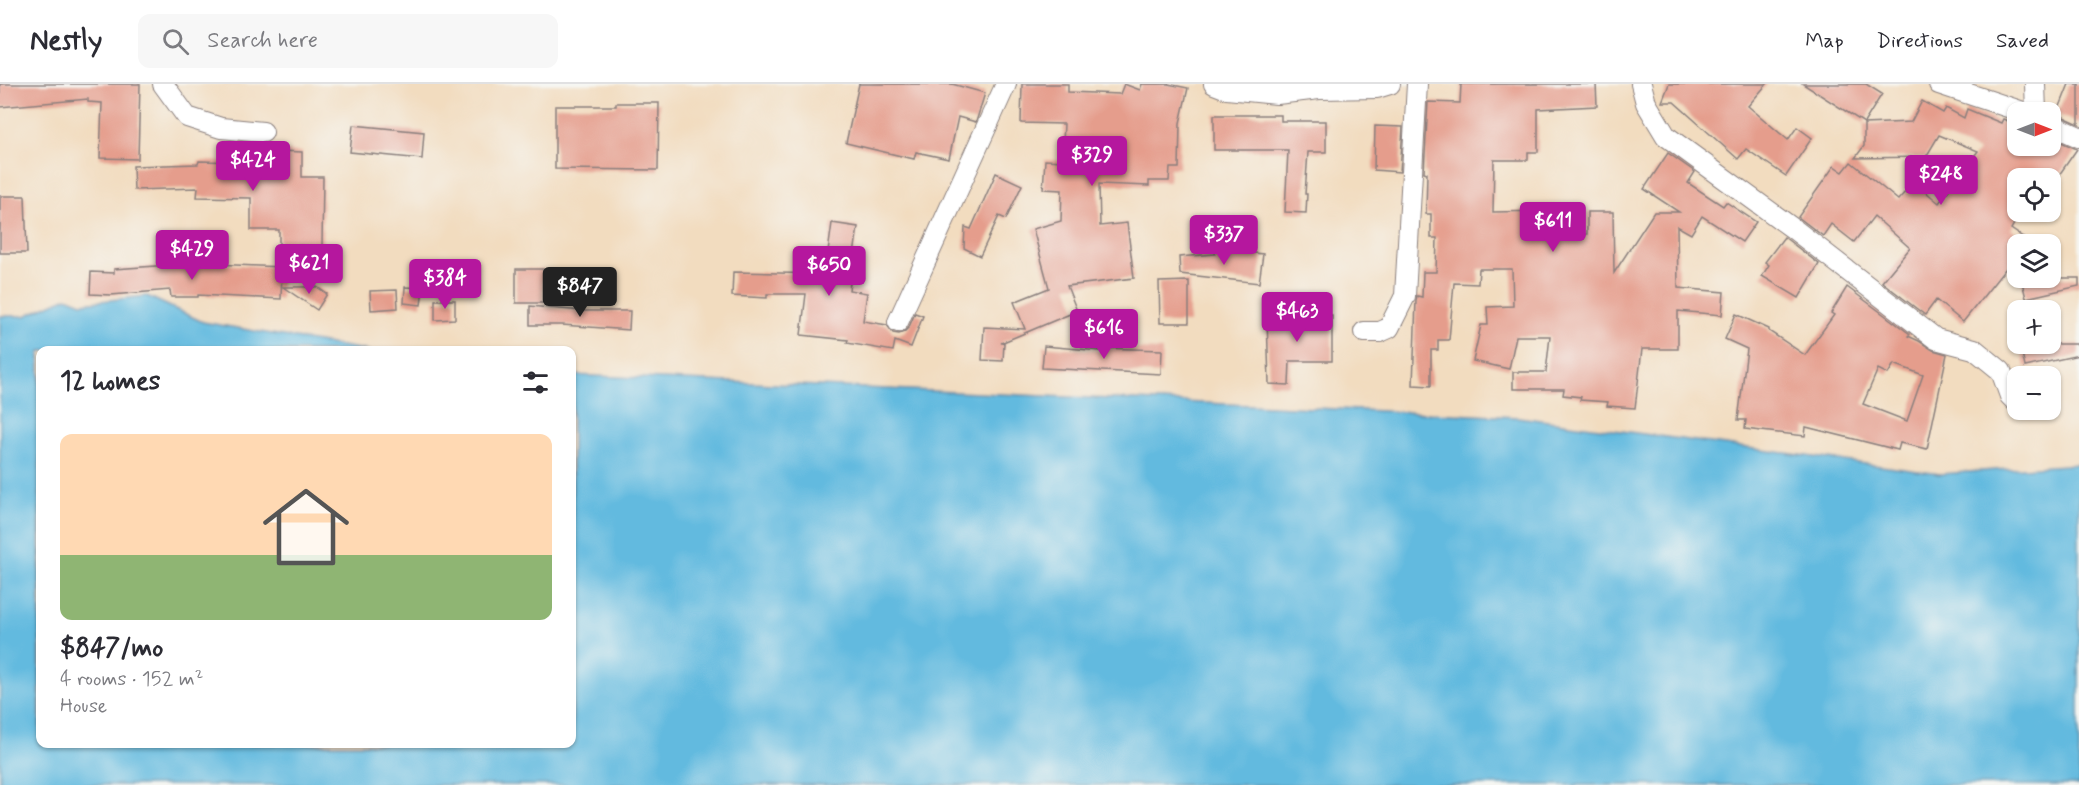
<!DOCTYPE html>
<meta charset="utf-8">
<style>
:root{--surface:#fff;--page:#f7f7f7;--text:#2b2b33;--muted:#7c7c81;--line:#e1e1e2;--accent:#b5179e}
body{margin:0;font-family:Mynerve,sans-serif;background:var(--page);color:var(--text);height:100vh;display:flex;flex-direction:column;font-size:22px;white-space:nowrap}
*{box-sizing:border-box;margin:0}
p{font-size:20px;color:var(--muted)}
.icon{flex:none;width:33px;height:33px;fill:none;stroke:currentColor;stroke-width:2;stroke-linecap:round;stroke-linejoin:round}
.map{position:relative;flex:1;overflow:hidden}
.panel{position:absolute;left:36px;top:262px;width:540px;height:402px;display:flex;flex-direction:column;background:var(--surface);border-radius:12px;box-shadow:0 2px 4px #0004}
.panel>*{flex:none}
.needle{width:39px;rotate:90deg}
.buttons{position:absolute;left:2007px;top:18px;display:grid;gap:12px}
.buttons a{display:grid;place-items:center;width:54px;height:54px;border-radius:12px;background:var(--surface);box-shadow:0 2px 4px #0004;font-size:30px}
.price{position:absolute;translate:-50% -51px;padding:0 14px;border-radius:6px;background:var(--accent);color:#fff;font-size:20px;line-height:39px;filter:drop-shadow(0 2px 3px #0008)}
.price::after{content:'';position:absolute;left:50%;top:36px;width:18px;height:14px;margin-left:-9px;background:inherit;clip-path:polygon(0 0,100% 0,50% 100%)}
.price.on{background:#222;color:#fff}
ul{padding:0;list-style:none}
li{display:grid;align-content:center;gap:12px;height:318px;padding:0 24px}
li+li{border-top:2px solid var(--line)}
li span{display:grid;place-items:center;height:186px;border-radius:12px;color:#555}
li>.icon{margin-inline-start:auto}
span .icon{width:108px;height:108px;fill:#fffc;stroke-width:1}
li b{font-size:26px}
h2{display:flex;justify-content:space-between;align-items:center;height:72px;padding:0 24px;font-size:26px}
header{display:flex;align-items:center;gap:36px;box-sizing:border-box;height:84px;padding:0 30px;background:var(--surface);border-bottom:2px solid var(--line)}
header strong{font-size:28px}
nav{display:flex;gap:33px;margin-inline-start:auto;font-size:21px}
.search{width:420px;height:54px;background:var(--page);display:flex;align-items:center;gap:15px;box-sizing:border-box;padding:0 21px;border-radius:12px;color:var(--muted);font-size:22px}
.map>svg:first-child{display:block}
</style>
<header>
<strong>Nestly</strong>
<div class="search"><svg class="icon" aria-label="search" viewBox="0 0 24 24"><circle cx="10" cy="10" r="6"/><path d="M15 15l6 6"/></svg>Search here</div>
<nav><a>Map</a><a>Directions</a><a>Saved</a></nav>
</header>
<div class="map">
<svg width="2079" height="701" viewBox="0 0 2079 701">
<rect width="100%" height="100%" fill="#f6f6f2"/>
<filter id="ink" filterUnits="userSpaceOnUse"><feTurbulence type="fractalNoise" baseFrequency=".0167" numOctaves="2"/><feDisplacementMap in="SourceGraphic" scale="12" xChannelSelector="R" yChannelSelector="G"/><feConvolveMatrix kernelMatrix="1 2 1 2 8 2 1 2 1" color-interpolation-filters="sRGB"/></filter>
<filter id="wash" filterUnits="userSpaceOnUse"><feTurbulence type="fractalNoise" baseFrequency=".008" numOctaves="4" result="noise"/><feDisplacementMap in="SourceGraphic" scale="24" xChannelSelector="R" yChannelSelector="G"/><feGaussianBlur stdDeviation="1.35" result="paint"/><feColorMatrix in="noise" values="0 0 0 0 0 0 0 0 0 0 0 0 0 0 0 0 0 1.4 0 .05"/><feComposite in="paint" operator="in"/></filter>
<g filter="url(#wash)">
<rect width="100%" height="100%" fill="#f2dcbf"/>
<path fill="#62badf" stroke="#426e8d" stroke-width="1.5" d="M147 212 203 238 370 267H40V660H572V291L1518 333 1940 390 2079 380V701H0V232H25L67 213 82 219Z"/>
<g id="blocks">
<g fill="#e59d8c" fill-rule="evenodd">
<path d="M0 0H140L138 75 100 74 102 19 88 18V15L0 23Z"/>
<path d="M859 0H952L985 9 976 38 958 33 949 75 916 68 914 75 846 59Z"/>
<path d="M1022 0H1068V8L1120 10 1124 0 1140 6 1142 0H1168L1188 4 1180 39 1179 84H1170L1169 97H1149V102L1099 100 1100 142 1127 139 1134 194 1067 202 1077 227 1001 259H1004L1003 277 982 276 984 243 1025 245 1014 218 1049 204 1033 145 1061 137 1062 106 1043 105 1045 76 1062 77 1064 40 1021 39Z"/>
<path d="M1461 0H1596L1597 22 1538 25V68H1528V76H1494L1493 128 1546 127V151L1587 150V128H1613L1614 189 1654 128H1679L1644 105 1668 69 1695 88 1688 99 1723 122 1726 118 1756 138 1742 158 1702 132 1691 150 1677 142 1678 204 1724 208 1722 231 1678 227V265H1642L1635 324 1607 322 1608 318 1580 316 1581 313 1563 311 1564 305H1513V288H1546L1550 252H1516L1509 285 1473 277 1481 241H1488L1487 223 1513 222 1512 185H1479L1478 200 1454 199 1449 256H1438V266H1431V302L1413 301 1416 216 1417 212 1422 213 1423 188H1436L1437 154H1431V130H1426L1427 89 1424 88 1428 18 1460 19Z"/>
<path d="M1669 0H1767L1748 22 1788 56 1797 43 1812 54 1786 92 1746 65 1738 75 1674 18H1662Z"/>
<path d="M1803 0H1866L1882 10 1864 39Z"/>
<path d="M2069 0H2079V40L2057 30Z"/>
<path d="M1922 17 1943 29 1946 24 1964 34 1967 25 2001 39 2003 35 2018 41V62H2050V53L2077 65 2057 94H2018V128H2021L2011 145 2027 156 2024 160H2018V169L1963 238 1936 216 1925 231 1882 198 1910 164 1874 132 1854 158 1831 140 1823 152 1798 133 1834 82 1843 88 1851 78 1898 116 1914 98 1939 119 1978 67 1939 51 1926 73 1855 74 1864 62V40L1911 38Z"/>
<path d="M616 19H659L658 86 555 85V22H616Z"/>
<path d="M1214 31H1281V37H1326V68H1308L1305 110H1307L1306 129 1285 128 1288 66H1214Z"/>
<path d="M353 41 424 48 422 75 350 68Z"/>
<path d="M1375 42 1403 43 1400 88 1374 86Z"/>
<path d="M279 67 302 68V93H323L322 162 279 161V146H251V114L197 113 198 104 134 106 133 82 198 80 199 77 279 79Z"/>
<path d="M996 89 1022 101 1006 135 999 132 980 172 964 164 965 143 971 145Z"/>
<path d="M0 112H25L27 169H0Z"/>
<path d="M832 139 858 143 849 206 867 209 863 237 887 241 893 249 899 250 904 248 909 243 915 229 923 232 911 263 895 257 893 267 847 259 848 256 801 251 806 210H767V214L732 212 733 188 825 190Z"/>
<path d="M1784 153 1819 180 1799 214 1762 192 1769 181 1765 178Z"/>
<path d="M1216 165 1263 170 1259 199 1180 190 1179 173 1215 170Z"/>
<path d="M170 178 282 183 281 215 198 211V213H171L170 206 111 211 90 210 91 188 114 189V185L170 181Z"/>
<rect x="516" y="185" width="27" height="34"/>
<path d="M2021 194H2079V202L2026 214Z"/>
<path d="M1189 197V239H1160L1159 198Z"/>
<path d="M283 203H317L327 210 317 226Z"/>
<path d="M405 203 423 204 421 221 404 219Z"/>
<path d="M1847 203 1910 250 1908 252 1919 257 1933 266 1947 270 1927 365 1900 359 1898 366 1806 343 1805 352 1745 345 1746 336H1738L1747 265 1725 255 1736 230 1769 245V247L1805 271 1834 231 1831 229ZM1894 280 1923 291 1907 337 1863 320 1878 285 1888 290Z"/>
<path d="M397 206 398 224 371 226 370 207Z"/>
<path d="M435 216H455V235L435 236Z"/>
<path d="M530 222 581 227H630L629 246 562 241H530Z"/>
<path d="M1332 231V277H1290L1289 301 1269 300 1267 233Z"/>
<path d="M2020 260H2079V271L2025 283Z"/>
<path d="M1044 262 1100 267V264L1162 266 1161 290 1042 284Z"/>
</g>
</g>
</g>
<g filter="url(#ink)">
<use href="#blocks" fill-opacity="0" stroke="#8a7f7d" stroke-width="1.5"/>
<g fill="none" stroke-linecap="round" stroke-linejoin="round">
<defs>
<g id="minor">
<path d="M163 0 187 33 221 44 263 48"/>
<path d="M1214 0 1227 5 1277 10 1319 5 1377 4 1390 0"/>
<path d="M1641 0 1646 19 1666 52 1795 146 1936 255 1974 265 2001 287 2010 312 2018 320"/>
<path d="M1939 0 2023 28"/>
<path d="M2035 0 2036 28"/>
<path d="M2050 40 2079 53"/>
<path d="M898 238 1006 0"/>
<path d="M1364 248H1380L1389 244 1405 212 1417 0"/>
</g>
</defs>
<use href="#minor" stroke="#8a7f7d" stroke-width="22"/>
<use href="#minor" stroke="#fff" stroke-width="20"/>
</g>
</g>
</svg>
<div class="buttons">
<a><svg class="needle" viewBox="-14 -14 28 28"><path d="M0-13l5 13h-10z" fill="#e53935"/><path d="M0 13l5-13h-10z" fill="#7c7c81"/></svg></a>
<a><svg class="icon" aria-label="locate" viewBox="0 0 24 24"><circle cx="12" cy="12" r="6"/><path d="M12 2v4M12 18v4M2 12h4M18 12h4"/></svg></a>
<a><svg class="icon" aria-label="layers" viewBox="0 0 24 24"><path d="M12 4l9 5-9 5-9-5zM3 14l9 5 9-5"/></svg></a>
<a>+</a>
<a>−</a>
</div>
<b class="price" style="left:1092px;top:103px">$329</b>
<b class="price" style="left:253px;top:108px">$424</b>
<b class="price" style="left:1941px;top:122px">$248</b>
<b class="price" style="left:1553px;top:169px">$611</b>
<b class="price" style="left:1224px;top:182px">$337</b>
<b class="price" style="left:192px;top:197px">$429</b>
<b class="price" style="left:309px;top:211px">$621</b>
<b class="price" style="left:829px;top:213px">$650</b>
<b class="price" style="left:445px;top:226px">$384</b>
<b class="price on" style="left:580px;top:234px">$847</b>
<b class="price" style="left:1297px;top:259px">$463</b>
<b class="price" style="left:1104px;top:276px">$616</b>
<section class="panel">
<h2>12 homes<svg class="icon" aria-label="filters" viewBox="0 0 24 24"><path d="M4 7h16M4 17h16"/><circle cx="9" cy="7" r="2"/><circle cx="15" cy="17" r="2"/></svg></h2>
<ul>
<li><span style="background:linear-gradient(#ffd9b3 65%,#8fb573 0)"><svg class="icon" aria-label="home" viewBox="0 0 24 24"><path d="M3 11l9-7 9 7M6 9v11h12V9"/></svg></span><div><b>$847/mo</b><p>4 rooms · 152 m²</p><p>House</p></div></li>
</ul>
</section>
</div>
